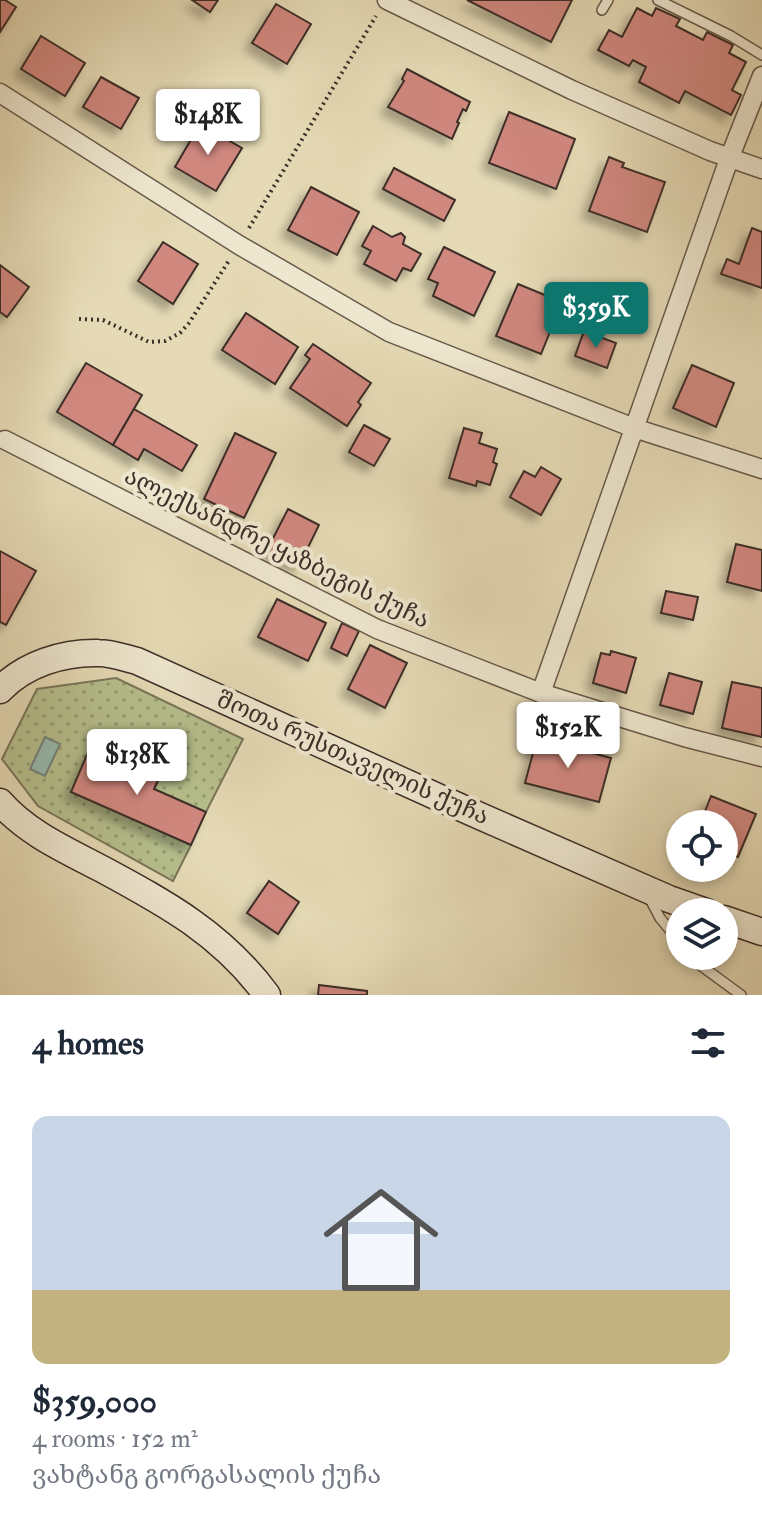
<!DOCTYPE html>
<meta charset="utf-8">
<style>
:root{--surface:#fff;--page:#f6f6f7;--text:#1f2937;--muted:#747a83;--accent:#0f766e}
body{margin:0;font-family:"IM FELL Double Pica","Noto Serif Georgian",serif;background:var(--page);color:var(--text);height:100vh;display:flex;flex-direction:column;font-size:30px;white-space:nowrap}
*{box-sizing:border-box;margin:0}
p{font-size:26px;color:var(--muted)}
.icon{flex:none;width:44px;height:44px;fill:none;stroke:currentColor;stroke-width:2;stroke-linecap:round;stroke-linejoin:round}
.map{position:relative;height:995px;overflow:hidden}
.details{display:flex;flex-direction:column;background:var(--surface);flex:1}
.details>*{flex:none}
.controls{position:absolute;left:666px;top:810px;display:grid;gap:16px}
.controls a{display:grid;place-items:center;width:72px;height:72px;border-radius:50%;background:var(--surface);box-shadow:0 4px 12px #0003;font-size:40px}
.price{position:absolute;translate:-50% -68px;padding:0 18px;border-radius:8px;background:#fff;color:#222;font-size:26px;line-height:52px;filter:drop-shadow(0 2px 4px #0008)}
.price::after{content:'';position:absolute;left:50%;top:48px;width:24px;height:18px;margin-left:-12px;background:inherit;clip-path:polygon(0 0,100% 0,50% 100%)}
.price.selected{background:var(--accent);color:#fff}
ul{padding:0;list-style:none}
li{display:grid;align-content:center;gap:16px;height:424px;padding:0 32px}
li span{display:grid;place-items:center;height:248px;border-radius:16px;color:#555}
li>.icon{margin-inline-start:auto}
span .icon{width:144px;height:144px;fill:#fffc;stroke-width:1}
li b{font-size:34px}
h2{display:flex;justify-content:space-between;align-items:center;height:96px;padding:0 32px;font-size:34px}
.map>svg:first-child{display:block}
</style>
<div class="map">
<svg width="762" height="995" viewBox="0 0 762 995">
<defs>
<pattern id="grass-dots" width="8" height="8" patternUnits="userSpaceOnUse" patternTransform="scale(2)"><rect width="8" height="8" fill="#b6bf8d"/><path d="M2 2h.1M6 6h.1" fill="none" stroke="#959c73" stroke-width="1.8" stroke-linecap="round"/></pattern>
<filter id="shadow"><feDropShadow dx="-7" dy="7" stdDeviation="4" flood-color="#0004"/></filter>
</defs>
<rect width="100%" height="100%" fill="#e5dab5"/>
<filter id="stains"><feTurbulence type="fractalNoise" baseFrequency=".0025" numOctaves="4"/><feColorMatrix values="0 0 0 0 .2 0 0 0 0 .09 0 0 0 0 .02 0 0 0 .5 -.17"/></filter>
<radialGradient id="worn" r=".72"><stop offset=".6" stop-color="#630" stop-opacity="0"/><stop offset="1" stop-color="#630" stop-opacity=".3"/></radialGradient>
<path fill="url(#grass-dots)" stroke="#7a765a" stroke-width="2" d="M116 678 243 739 206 812 154 789 161 773 128 758 124 768 71 792 191 845 173 881 38 806 2 759 37 689Z"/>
<path fill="#96baaf" stroke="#728279" stroke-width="2" d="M45 737 60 744 45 776 30 769Z"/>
<g fill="#d0877e" stroke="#3d2e28" stroke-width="2" filter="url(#shadow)">
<path d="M0 0H5L16 7 0 32Z"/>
<path d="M192 0H218L210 12Z"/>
<path d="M467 0H572L551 42Z"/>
<path d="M276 4 311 24 287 64 252 43Z"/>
<path d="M637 8 652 16 656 8 680 19 676 26 703 40 707 32 733 45 729 53 746 62 732 90 741 95 731 115 685 91 679 103 639 82 646 67 633 60 629 66 598 50 609 30 622 37Z"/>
<path d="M41 36 85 63 65 96 21 69Z"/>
<path d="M407 69 470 102 466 111 463 109 457 122 459 123 452 139 388 107 404 81 402 79Z"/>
<path d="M101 77 139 98 121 129 83 107Z"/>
<path d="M509 112 575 139 556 189 489 163Z"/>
<path d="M200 124 242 148 216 191 175 167Z"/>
<path d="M609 157 624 163 622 167 665 182 647 232 589 211Z"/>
<path d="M394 168 455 200 444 221 383 189Z"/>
<path d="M311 187 359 212 337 255 288 230Z"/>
<path d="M373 226 392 237 401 233 405 237 403 244 421 254 411 271 403 268 396 281 364 264 371 251 362 246Z"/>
<path d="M752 228 762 232V288L721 274 727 259 739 264Z"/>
<path d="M163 242 198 264 173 304 138 281Z"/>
<path d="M444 247 495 272 474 316 433 296 438 283 428 279Z"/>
<path d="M0 265 29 287 7 317 0 312Z"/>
<path d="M518 284 562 302 541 354 496 336Z"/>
<path d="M246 313 298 347 275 384 222 350Z"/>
<path d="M584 331 616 343 607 368 575 356Z"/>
<path d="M313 344 371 383 358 402 361 405 347 426 290 388 310 359 305 355Z"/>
<path d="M86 363 142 395 113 445 57 412Z"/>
<path d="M692 365 734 383 716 427 673 408Z"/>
<path d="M134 409 197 445 182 471 144 449 138 460 113 445Z"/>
<path d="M364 425 390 439 374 466 349 452Z"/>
<path d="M464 428 482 433 479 443 497 449 493 462 497 464 490 485 477 481 476 486 449 478Z"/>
<path d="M235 433 276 453 244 518 204 499Z"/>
<path d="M541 467 561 479 541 515 510 497 524 471 535 477Z"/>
<path d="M288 509 319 525 299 566 267 550Z"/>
<path d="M736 544 762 550V591L727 582Z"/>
<path d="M0 551 36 571 6 625 0 622Z"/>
<path d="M666 591 698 597 693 620 661 613Z"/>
<path d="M277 599 326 623 308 661 258 637Z"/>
<path d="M342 623 359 631 347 656 331 648Z"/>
<path d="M370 645 407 663 385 708 348 689Z"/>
<path d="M611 651 636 658 626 693 593 683 601 653 610 655Z"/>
<path d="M669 673 702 682 693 714 660 705Z"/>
<path d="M732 682 762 688V737L722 728Z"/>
<path d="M537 738 611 758 599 802 525 783Z"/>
<path d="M88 752 124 768 128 757 162 772 154 789 206 812 191 845 71 792Z"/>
<path d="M711 796 756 814 738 857 724 852V824H700Z"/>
<path d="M269 881 299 902 278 934 247 913Z"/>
<path d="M319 985 367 991V995H318Z"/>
</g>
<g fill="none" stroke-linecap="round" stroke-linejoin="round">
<defs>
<g id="service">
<path d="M658 0 731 36 762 55"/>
<path d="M602 10 608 0"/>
<path d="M650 899 660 918 680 942"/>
<path d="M691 956 696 962 741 995"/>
</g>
<g id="minor">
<path d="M387 0 572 90 710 151 762 169"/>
<path d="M0 93 239 245 389 332 634 428 762 469"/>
<path d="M5 440 377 629 541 693 684 737 762 757"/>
<path d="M541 693 729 159 762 76"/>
</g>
<g id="secondary">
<path d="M0 690C25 664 63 652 99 653 111 653 125 658 137 661L473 813 669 899 706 912"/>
<path d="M0 802C27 833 66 850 102 869 167 904 222 934 267 995"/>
<path d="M724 919 762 932"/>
</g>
</defs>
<use href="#service" stroke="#67594b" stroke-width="12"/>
<use href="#minor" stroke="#67594b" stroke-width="21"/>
<use href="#secondary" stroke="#3d2e28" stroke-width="29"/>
<g stroke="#3d2e28" stroke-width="4" stroke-dasharray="2 4" stroke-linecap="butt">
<path d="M249 228 376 16"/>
<path d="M79 319 103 320 149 342 165 341 180 333 189 323 230 259"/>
</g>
<use href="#service" stroke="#eee7cf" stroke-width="9"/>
<use href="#minor" stroke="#eee7cf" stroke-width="18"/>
<use href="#secondary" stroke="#eee7cf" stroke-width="26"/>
</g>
<g text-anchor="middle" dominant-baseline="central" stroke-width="8" stroke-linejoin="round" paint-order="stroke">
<g font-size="24" fill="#3d2e28" stroke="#eee7cf">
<text transform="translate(277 548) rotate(26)">ალექსანდრე ყაზბეგის ქუჩა</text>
<text transform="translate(353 758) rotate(24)">შოთა რუსთაველის ქუჩა</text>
</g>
</g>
<rect width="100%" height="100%" filter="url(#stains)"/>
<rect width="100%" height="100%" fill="url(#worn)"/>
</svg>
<div class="controls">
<a><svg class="icon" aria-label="locate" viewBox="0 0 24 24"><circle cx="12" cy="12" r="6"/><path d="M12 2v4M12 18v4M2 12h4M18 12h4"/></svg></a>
<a><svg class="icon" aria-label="layers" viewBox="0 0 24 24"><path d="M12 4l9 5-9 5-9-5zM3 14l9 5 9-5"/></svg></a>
</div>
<b class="price" style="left:208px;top:157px">$148K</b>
<b class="price selected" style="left:596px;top:350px">$359K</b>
<b class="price" style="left:568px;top:770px">$152K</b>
<b class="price" style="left:137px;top:797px">$138K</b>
</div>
<section class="details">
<h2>4 homes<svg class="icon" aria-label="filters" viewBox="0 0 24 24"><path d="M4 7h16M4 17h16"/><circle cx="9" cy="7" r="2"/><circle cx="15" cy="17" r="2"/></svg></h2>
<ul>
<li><span style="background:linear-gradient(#c9d6e8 70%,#c2b280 0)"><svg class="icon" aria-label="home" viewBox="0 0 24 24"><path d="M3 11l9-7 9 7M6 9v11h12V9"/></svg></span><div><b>$359,000</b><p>4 rooms · 152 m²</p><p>ვახტანგ გორგასალის ქუჩა</p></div></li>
</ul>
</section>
